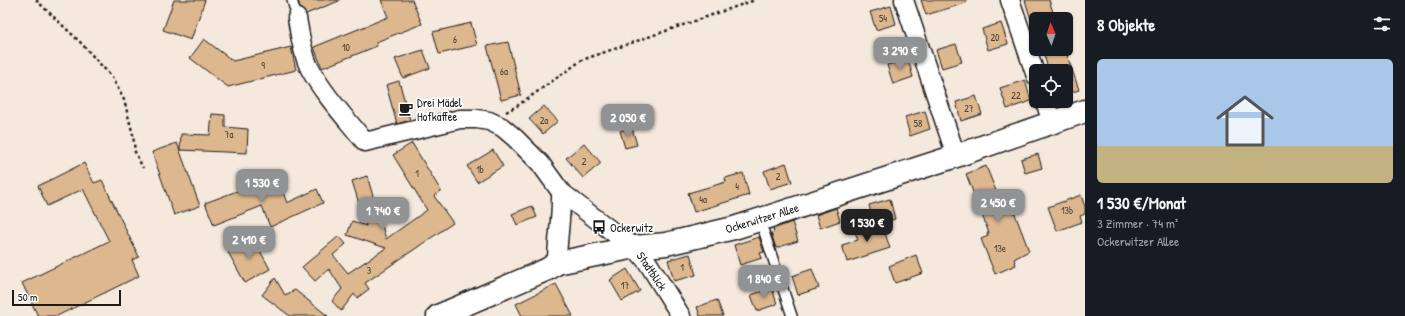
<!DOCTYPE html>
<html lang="de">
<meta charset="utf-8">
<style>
:root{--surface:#171b24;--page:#20242c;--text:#f1f3f6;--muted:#9ea1a6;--line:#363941;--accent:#919294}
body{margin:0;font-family:"Patrick Hand",sans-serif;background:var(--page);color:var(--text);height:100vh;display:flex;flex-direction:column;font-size:15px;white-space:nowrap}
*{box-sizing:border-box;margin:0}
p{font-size:13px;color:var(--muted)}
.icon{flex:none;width:22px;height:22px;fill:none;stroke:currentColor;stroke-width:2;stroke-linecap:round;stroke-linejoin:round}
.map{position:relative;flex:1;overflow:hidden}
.panel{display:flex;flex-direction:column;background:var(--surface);width:320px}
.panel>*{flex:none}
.needle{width:26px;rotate:358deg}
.controls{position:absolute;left:1029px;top:12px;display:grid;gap:8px}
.controls a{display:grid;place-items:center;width:44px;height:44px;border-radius:6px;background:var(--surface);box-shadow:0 1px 3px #0004;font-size:20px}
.scale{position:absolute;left:12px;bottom:10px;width:109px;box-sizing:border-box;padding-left:4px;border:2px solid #1c1c1c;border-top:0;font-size:11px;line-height:14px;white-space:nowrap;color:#1c1c1c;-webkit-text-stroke:3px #fff;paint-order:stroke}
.price{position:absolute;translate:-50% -34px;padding:0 9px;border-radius:8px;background:var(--accent);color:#fff;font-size:13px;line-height:26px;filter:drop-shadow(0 1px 2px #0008)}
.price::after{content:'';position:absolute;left:50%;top:24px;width:12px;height:9px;margin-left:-6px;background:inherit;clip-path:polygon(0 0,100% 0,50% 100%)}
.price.active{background:#222;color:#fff}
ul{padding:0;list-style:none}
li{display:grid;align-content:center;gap:8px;height:212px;padding:0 12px}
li+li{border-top:1px solid var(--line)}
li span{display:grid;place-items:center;height:124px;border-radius:6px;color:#555}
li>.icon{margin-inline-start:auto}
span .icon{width:72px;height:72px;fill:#fffc;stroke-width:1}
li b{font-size:17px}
h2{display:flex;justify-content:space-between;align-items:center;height:48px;padding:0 12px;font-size:17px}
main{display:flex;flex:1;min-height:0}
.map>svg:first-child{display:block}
</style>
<main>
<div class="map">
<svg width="1085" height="316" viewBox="0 0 1085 316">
<rect width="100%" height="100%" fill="#f5e9dd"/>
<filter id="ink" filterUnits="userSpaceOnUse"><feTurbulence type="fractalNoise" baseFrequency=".025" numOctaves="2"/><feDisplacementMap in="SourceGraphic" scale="8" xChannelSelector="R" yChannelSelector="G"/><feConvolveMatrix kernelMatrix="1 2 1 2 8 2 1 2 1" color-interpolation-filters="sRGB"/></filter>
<g filter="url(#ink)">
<g fill="#ddb78e" stroke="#1c1c1c">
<path d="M174 0H205L191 40 163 30Z"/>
<path d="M298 0H339V1L306 14 300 8Z"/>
<path d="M381 0H412L422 24 376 42 377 46 322 68 314 47 388 17Z"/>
<path d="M921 0H966V3L926 15Z"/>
<path d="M1025 0H1049L1053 12 1031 20Z"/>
<path d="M891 6 896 24 876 30 870 12Z"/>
<path d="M471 23 477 45 439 54 433 32Z"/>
<path d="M1001 23 1008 44 988 50 982 29Z"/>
<path d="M204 39 233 61 291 47 296 70 228 87 190 58Z"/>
<path d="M508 42 521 95 501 100 487 46Z"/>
<path d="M956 44 962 62 942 68 936 50Z"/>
<path d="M1042 49H1065L1079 90 1066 94V71H1049Z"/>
<path d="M423 50 430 68 403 78 395 59Z"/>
<path d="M908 59 913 77 893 84 887 65Z"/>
<path d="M1025 80 1031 101 1007 109 1000 88Z"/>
<path d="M399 81 410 120 397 124 386 85Z"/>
<path d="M976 96 982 114 961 121 956 102Z"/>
<path d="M544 106 558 121 543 134 529 119Z"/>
<path d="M925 111 930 129 910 136 905 117Z"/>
<path d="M212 114 225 115V127L248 129 247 153 180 150 181 134 210 135Z"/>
<path d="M632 128 637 145 625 148 620 131Z"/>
<path d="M177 143 200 206 174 215 152 152Z"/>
<path d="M412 143 441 191 434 196 453 223 365 283 369 289 357 298 354 294 341 311 332 301 342 289 329 269 315 281 302 267 339 236 346 244 333 255 348 273 386 248 347 235 352 221 366 226 352 181 367 176 386 239 427 210 393 155Z"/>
<path d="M584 143 601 163 583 178 566 158Z"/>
<path d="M493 150 503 166 477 182 467 166Z"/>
<path d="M1038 154 1042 168 1025 173 1021 159Z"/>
<path d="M84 163 94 183 102 180 139 257 132 260 139 276 57 316H38L22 283 109 241 83 189 47 206 38 186Z"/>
<path d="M786 163 792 182 770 189 764 171Z"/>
<path d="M986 166 1000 201 1009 198 1029 251 1014 259 1016 265 995 274 981 239 988 236 987 233H989L966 174Z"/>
<path d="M743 173 749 195 694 212 688 193 726 182 725 178Z"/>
<path d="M277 176 287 203 317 189 323 203 270 227 262 206 214 225 205 203Z"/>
<path d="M1081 195 1085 207V214L1080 216 1082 222 1057 231 1048 207Z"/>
<path d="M890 199 895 219 874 225 869 205Z"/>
<path d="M532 206 537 217 517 225 512 214Z"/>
<path d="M836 208 840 221 820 228 816 215Z"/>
<path d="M792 222 798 241 776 248 771 233 774 232 773 229Z"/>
<path d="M882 224 890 248 847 262 842 245 858 240 855 232Z"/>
<path d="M759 237 764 252 760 253 762 258 740 265 734 245Z"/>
<path d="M253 238 270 269 245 283 228 252Z"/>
<path d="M690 254 696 275 674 281 668 260Z"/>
<path d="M916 255 923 273 895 283 889 266Z"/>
<path d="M627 269 640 291 622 301 610 280Z"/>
<path d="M812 269 819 288 798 295 792 276Z"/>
<path d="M275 278 285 295 295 290 328 316H290L262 295Z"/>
<path d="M556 284 573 316H522L516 304Z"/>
<path d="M772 288 777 304 757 311 751 295Z"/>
<path d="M717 300 723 316H700L697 307Z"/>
</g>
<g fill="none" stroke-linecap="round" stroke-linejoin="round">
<defs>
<g id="service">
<path d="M292 0 297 18"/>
<path d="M760 220 792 316"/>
</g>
<g id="minor">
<path d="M904 0 956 156"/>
<path d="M1010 0 1036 76"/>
<path d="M297 18C300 35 302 52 309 67 323 94 346 118 365 142L460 119H477L489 121 502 127 515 138 540 163 561 192 622 239 635 247 648 263 681 316"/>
<path d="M1045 101 1052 123"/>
<path d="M557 263C557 239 562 216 561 192"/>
</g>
<path id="tertiary" d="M438 316 548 269 557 263 635 247 666 244 734 228 956 156 1085 111"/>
</defs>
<use href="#service" stroke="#1c1c1c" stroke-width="12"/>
<use href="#minor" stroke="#1c1c1c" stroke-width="21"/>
<use href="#tertiary" stroke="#1c1c1c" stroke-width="25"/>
<g stroke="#1c1c1c" stroke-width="2.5" stroke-dasharray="3 3" stroke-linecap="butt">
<path d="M36 0 80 42 112 77 124 100 133 135 135 152 143 168"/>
<path d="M506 112 517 106 582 60 755 0"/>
</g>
<use href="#service" stroke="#fff" stroke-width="9"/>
<use href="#minor" stroke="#fff" stroke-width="18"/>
<use href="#tertiary" stroke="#fff" stroke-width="22"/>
</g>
</g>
<defs>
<symbol id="cafe-bare" viewBox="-9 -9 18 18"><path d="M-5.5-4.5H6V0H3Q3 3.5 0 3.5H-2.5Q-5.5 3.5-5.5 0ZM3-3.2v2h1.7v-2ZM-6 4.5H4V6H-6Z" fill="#1c1c1c" stroke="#fff" stroke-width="2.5" paint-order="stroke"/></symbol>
<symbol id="bus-bare" viewBox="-9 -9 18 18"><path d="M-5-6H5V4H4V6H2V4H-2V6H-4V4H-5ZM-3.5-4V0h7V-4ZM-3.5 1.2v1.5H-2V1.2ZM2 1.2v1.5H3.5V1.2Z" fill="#1c1c1c" stroke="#fff" stroke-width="2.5" paint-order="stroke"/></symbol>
</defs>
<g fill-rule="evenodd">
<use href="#cafe-bare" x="396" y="99" width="20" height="20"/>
<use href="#bus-bare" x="589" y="217" width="20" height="20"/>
</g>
<g text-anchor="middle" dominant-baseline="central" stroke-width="3.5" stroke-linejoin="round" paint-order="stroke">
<g font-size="10" fill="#4c4338">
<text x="883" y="18">54</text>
<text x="995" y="37">20</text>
<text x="455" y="39">6</text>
<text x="346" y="47">10</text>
<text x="263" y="65">9</text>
<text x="504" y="71">6a</text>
<text x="1016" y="95">22</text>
<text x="969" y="108">27</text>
<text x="544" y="120">2a</text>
<text x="918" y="123">58</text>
<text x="229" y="134">7a</text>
<text x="584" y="161">2</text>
<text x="480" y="169">1b</text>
<text x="417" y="173">1</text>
<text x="778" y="176">2</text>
<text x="737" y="186">4</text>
<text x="703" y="199">4a</text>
<text x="1067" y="210">13b</text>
<text x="1000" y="248">13e</text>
<text x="682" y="267">1</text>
<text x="369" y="270">3</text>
<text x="625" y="285">17</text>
</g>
<g font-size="12" fill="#1c1c1c" stroke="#fff" text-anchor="start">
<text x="417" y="102">Drei Mädel<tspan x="417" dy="14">Hofkaffee</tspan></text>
<text x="610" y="227">Ockerwitz</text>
</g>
<g font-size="12" fill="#1c1c1c" stroke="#fff">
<text transform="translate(762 218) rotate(-17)">Ockerwitzer Allee</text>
<text transform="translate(652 271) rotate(56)">Stadtblick</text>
</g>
</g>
</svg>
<div class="controls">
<a><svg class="needle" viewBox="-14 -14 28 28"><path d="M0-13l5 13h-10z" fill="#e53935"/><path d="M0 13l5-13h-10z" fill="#9ea1a6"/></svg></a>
<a><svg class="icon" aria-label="locate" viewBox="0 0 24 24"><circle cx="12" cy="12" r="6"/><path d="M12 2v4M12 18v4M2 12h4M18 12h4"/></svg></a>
</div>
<div class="scale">50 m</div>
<b class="price" style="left:900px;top:71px">3 290 €</b>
<b class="price" style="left:628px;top:138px">2 050 €</b>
<b class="price" style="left:262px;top:203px">1 530 €</b>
<b class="price" style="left:998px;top:223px">2 450 €</b>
<b class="price" style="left:383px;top:231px">1 740 €</b>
<b class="price active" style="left:867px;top:243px">1 530 €</b>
<b class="price" style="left:249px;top:260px">2 410 €</b>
<b class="price" style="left:764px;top:299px">1 840 €</b>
</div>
<section class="panel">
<h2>8 Objekte<svg class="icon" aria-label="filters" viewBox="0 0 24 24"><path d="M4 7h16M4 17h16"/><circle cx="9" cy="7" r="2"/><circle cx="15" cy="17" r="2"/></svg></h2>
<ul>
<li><span style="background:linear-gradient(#a9c7e8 70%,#c2b280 0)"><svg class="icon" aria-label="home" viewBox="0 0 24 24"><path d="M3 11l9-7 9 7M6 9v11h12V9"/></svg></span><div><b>1 530 €/Monat</b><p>3 Zimmer · 74 m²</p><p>Ockerwitzer Allee</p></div></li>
</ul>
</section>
</main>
